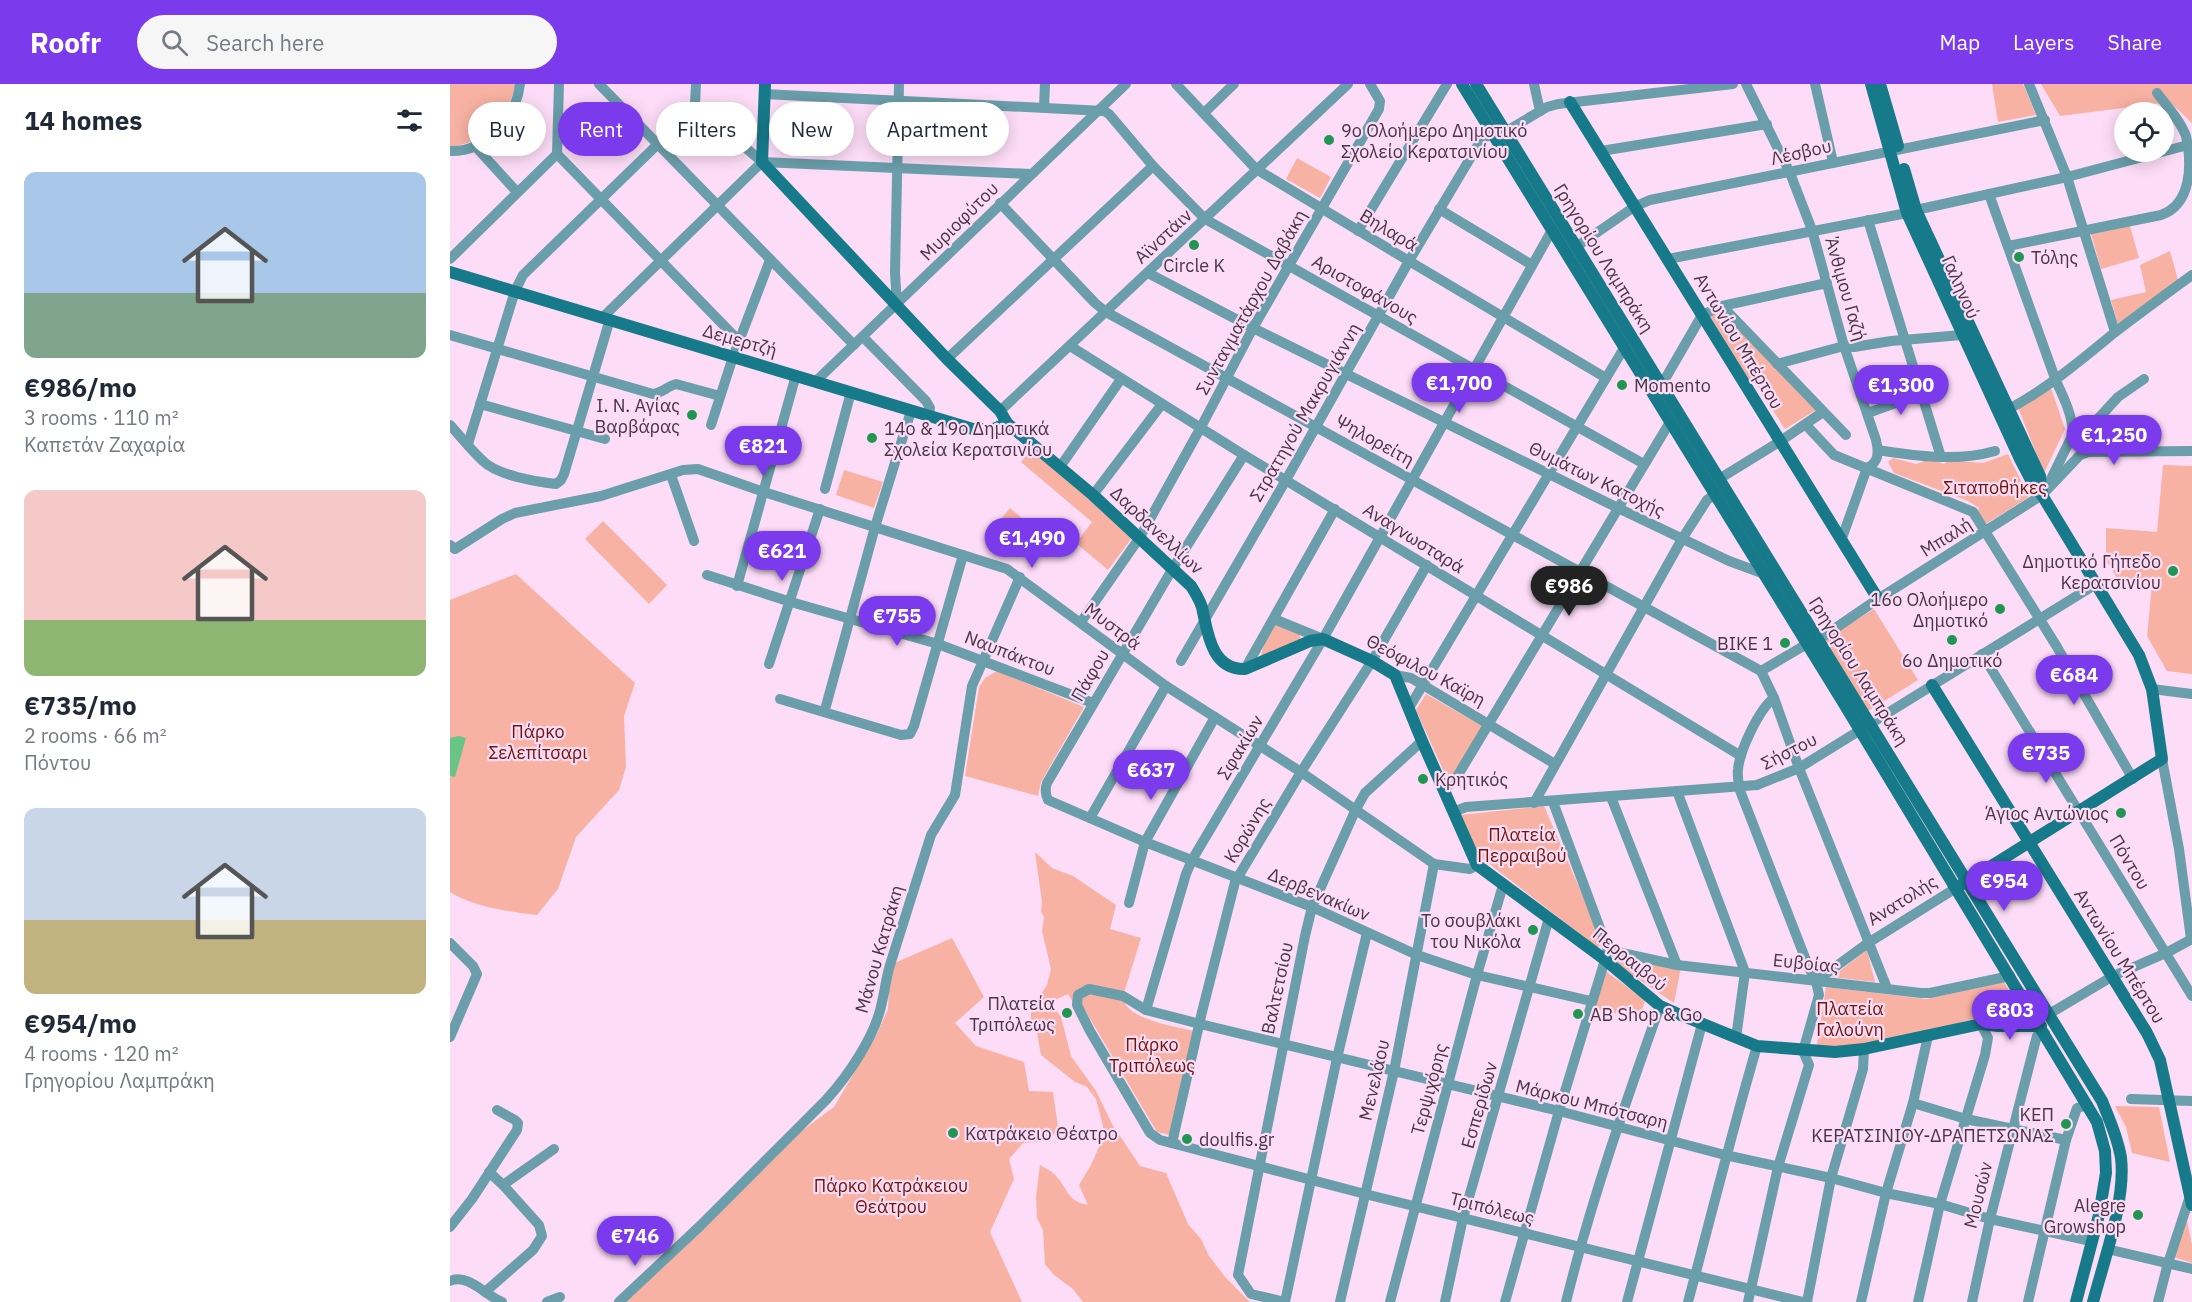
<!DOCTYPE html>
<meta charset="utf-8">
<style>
:root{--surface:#fff;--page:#f6f6f7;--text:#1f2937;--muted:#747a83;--accent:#7c3aed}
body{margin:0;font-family:"IBM Plex Sans",sans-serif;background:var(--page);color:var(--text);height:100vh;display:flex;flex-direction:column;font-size:22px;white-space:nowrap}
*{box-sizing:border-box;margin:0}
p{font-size:20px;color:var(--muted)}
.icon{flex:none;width:33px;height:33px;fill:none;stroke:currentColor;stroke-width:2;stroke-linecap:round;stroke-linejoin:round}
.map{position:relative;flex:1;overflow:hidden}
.sheet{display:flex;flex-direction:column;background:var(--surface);width:450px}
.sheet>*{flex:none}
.guide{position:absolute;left:18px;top:18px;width:570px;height:54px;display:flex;gap:12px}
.fabs{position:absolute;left:1664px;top:18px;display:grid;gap:12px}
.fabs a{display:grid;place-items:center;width:60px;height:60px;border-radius:50%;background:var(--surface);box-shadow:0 3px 15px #0003;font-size:30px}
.price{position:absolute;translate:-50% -51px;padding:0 14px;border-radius:21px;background:var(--accent);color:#fff;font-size:20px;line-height:39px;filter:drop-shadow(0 2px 3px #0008)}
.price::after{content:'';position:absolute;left:50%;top:36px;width:18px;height:14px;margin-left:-9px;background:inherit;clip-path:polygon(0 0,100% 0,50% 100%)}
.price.on{background:#222;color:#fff}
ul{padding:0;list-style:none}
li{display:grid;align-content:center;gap:12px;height:318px;padding:0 24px}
li span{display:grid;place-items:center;height:186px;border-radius:12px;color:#555}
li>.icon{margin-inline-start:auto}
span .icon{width:108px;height:108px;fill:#fffc;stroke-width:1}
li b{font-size:26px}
h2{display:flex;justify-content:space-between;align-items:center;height:72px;padding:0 24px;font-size:26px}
.pill{padding:0 21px;border-radius:27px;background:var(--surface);box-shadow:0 3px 15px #0003;font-size:21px;line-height:54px}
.pill.on{background:var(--accent);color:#fff}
header{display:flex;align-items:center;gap:36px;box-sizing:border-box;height:84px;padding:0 30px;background:var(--accent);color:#fff}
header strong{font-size:28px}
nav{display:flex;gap:33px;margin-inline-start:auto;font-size:21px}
.search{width:420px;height:54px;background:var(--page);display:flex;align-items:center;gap:15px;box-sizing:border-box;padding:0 21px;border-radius:33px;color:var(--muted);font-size:22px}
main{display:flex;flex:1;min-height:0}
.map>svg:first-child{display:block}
</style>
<header>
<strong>Roofr</strong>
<div class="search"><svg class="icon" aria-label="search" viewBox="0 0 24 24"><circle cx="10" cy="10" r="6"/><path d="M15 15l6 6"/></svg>Search here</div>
<nav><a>Map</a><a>Layers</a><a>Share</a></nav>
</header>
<main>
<section class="sheet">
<h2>14 homes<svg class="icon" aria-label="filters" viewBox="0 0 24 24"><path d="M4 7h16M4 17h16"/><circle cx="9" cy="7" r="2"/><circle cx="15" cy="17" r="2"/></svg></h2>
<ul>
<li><span style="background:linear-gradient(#a9c7e8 65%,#7fa58c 0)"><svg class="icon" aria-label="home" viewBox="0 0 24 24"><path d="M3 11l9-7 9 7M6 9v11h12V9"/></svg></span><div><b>€986/mo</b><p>3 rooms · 110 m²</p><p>Καπετάν Ζαχαρία</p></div></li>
<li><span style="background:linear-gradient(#f6c9c9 70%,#8fb573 0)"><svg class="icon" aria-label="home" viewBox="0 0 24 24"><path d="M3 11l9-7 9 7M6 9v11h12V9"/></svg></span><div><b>€735/mo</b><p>2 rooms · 66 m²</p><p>Πόντου</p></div></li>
<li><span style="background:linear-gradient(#c9d6e8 60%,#c2b280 0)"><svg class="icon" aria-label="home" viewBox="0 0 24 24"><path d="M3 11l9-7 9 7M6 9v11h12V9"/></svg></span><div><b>€954/mo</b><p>4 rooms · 120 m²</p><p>Γρηγορίου Λαμπράκη</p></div></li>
</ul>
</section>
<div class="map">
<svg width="1742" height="1218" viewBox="0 0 1742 1218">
<rect width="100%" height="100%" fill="#fddcf7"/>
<g fill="#f7b2a3">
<path d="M0 0H66C53 42 45 54 0 63Z"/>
<path d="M1542 0H1573L1586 31 1548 38Z"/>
<path d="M1591 0H1742V39L1720 18 1610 32Z"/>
<path d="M847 74 881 93 870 114 836 95Z"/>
<path d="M1680 142 1689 174 1651 185 1641 150Z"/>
<path d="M1720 167 1728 196 1668 240 1661 216 1696 208 1690 181Z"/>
<path d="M1272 226 1366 326 1335 345 1305 298 1301 299 1260 232Z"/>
<path d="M1599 298 1615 345 1594 389 1567 321Z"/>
<path d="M583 364 684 451 658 486 626 459 642 438 571 378Z"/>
<path d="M1558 370 1579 413 1534 441 1527 429 1529 424 1518 417 1444 389 1438 378 1443 374 1466 380 1481 375 1494 380 1499 376 1533 379Z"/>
<path d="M1713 381 1742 382V590L1717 587 1697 552 1702 501 1669 497 1656 476V444L1707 448Z"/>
<path d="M394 386 433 398 424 424 386 411Z"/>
<path d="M560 424 591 450 573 472 542 446Z"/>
<path d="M153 437 217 501 199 520 135 455Z"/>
<path d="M66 490 185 599 174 632 176 683 169 706 126 753 108 805 87 831C58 827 26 824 0 808V516Z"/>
<path d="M1424 525 1468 596 1418 627 1374 555Z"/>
<path d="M825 539 850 550V557L816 574 811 571 816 554Z"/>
<path d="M547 587 634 623 591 698 588 712 515 692 529 603 535 594Z"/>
<path d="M976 610 1034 643 1002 694 995 690 966 626Z"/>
<path d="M1094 722 1154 861 1147 863 1029 772 1010 731Z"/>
<path d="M585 768 602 784 623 792 666 821 660 845 691 854 673 912C673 935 724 942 743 947L720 1051 707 1048 701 1038 635 926 629 928 618 910 600 918 611 933 621 972 646 1007 662 1040 690 1082 716 1089 738 1140 751 1155 759 1172 776 1194 800 1218H633L623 1205 604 1191 595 1180 593 1146 587 1134 586 1113 590 1081C594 1084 600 1086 603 1089 618 1102 615 1117 638 1121L629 1101 641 1081 653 1054V1042L646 1015 637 1003 625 998 591 971 587 949 581 939V930L583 922 597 901 601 885 592 847 594 833 591 828 592 818Z"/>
<path d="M502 854 534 913 505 939 526 962 574 978 579 1007 603 1008 608 1043 600 1057 573 1059 559 1075 564 1095 540 1148 572 1218H171L323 1068 384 1023 427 950 438 925 440 881Z"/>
<path d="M1417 866 1425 898 1382 893Z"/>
<path d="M1165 874 1231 883 1224 919 1165 879Z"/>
<path d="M1154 886 1195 916 1190 934 1145 925Z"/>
<path d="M1554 898 1568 923C1502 941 1435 959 1366 967L1376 903 1476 915Z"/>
<path d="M1665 1022 1709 1023 1720 1078 1682 1069 1676 1043Z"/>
<path d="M1736 1132 1742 1161V1179L1724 1173Z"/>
</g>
<path fill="#68c585" d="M9 652 16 654 5 693 0 692V654Z"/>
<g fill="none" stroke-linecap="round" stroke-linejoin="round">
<g stroke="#6a9eaa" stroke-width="10">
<path d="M149 0 404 261"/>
<path d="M726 0 806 85 959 177 1156 294"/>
<path d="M1084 0 1090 27"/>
<path d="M1296 0 1340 89 1362 146 1394 262 1426 356C1429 369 1429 378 1417 384L1392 454"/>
<path d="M1365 0 1383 78"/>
<path d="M1579 0 1617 93 1665 248"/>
<path d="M314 10 654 27 659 30 703 82 755 135 1194 380"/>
<path d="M245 20 312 78"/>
<path d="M245 20 246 0"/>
<path d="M594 23 595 0"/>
<path d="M754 29 784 0"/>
<path d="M1055 48 1097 23 1108 20 1283 0"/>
<path d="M25 62 67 108"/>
<path d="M0 67C37 68 66 34 70 0"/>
<path d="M1151 67 1317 40"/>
<path d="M107 70 289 257"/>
<path d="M107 70 109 0"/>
<path d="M312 78 580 90"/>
<path d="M1539 110 1606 297C1614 314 1622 330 1623 350"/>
<path d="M550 119 645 219 656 228 1311 587"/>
<path d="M989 125 1082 181"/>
<path d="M1466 126 1617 93 1738 61"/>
<path d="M1418 136 1491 373"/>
<path d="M908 147 997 0"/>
<path d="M1558 162 1711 131C1742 120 1742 80 1736 52 1730 36 1717 22 1707 9"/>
<path d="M1126 163 1184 123 1200 116 1595 36"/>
<path d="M0 175 107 70"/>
<path d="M1218 175 1457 129"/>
<path d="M698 189 803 244 1168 424 1279 477 1320 492"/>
<path d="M447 221 445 189 449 0"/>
<path d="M1272 222 1396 351"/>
<path d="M153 233 312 78"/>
<path d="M0 251 203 310C212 309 218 302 226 300L270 312"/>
<path d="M413 253 476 317 480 324 478 332"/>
<path d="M620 262 794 371 1291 672"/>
<path d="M497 275 703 82"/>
<path d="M1327 280 1394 262 1404 263 1441 257 1512 251"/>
<path d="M366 297 676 0"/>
<path d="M1211 302 1252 231 1272 222 1377 199"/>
<path d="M30 320 155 355"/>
<path d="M1559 325C1598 304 1630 277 1664 249 1690 229 1716 210 1742 191"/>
<path d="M550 327 898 0"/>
<path d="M1418 329 1473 309"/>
<path d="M0 341C11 353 21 366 33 377 47 391 86 398 106 400L111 396 114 390 160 235"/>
<path d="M261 341 283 273 320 176"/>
<path d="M1356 341 1384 371 1523 428 1607 563 1683 695"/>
<path d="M18 360 65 207 73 191 208 60 245 20"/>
<path d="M1428 366C1466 372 1507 378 1545 367"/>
<path d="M794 371 723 484 597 699C595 705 595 710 598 716L695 758 862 823 967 871 1027 891 1141 917"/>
<path d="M610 383 671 295"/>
<path d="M221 391 244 457"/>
<path d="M1269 395 1329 358 1373 328"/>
<path d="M1601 395 1623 350 1646 337 1668 313 1694 295"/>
<path d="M375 405 401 308"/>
<path d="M643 411 712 320"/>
<path d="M0 461 5 465 52 435 65 429 151 412 233 386 248 385 314 408 557 485 716 602 851 688 984 780 1020 785 1027 781"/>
<path d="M257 491 341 518 488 560 643 619"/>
<path d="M287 502 346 291"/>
<path d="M824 535 873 555"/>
<path d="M631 538 690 453 751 343 803 244 929 25 930 17 920 0"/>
<path d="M1368 556 1428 515 1592 411 1630 371 1638 368 1742 367"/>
<path d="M1532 570 1742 912"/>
<path d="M731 577 836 396 959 177 1031 56 1042 49"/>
<path d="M319 580 370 425"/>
<path d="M795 585 885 425"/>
<path d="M1311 587 1324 614 1349 684 1437 904"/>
<path d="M1311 587 1357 560"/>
<path d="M945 591 961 594 973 601 1105 680"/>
<path d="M1702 605 1742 610"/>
<path d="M330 615 451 651 460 650 464 642 513 471"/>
<path d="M376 622 425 443 461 327"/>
<path d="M959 624 1174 264"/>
<path d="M1712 675 1729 765 1741 855"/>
<path d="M993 705 1005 696 1220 338"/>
<path d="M1227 707 1295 888 1286 954"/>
<path d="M1161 713 1227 881"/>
<path d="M1103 718 1158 866"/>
<path d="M1084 719 1232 455 1257 416 1265 410"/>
<path d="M1003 728 1016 723 1307 701 1349 684 1646 500"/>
<path d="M640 734 716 602"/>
<path d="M679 819 695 758 765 633"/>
<path d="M0 859 23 882 27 890 0 953"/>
<path d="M1366 897 1418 859 1506 804"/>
<path d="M696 926 736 790 742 776 873 555 1102 146"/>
<path d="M1599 930 1663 892 1716 869 1742 855"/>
<path d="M1681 1015 1742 1017"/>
<path d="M1463 1019 1516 1035 1616 1056"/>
<path d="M722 1059 752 928 785 798 851 688 922 577 977 481"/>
<path d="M39 1088 53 1101 104 1065"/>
<path d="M0 1143 22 1115 67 1046 68 1039 65 1036 47 1026"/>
<path d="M1657 1165 1742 1185"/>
<path d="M0 1197C19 1189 36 1212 52 1218"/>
<path d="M35 1208 83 1166 92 1152 89 1141 53 1101"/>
<path d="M97 1218 110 1213"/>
<path d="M169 1218 250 1142 376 1016C398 992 426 951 432 918 435 906 436 894 440 881L481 751 505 711 522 602 570 493"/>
<path d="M835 1218 801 1210 788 1191 855 852 862 823 906 725 915 709 972 657"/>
<path d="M835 1218 887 974 917 849"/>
<path d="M890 1218 944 987 984 780"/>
<path d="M940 1218 1027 891 1053 801"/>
<path d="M995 1218 1013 1134 1099 834"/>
<path d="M1055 1218 1109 1027 1158 866 1227 881 1471 909H1480L1560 892"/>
<path d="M1116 1218C1141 1117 1175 1020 1210 922"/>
<path d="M1177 1218 1252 940"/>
<path d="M1238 1218C1261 1133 1282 1047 1307 962"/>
<path d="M1298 1218 1328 1083 1359 981 1353 967 1369 911 1366 897 1359 884 1289 704C1289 698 1287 691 1288 685 1290 666 1309 625 1324 614"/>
<path d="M1353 1218 915 1110 710 1056 700 1049 640 947 627 921 628 911 639 905 673 912 696 926 750 940 1109 1027 1275 1071 1381 1094 1436 1109 1490 1120 1540 1135 1641 1157"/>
<path d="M1357 1218 1381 1094 1413 985 1414 965"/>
<path d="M1411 1218 1436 1109 1463 1019 1478 952"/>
<path d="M1468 1218 1490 1120 1535 971 1538 954 1531 940"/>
<path d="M1522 1218 1540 1135 1584 963 1587 952 1595 949"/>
<path d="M1578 1218 1616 1056 1627 1024 1638 1021"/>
<path d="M1708 1218 1718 1179 1740 1112"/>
</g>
<g stroke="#177a8b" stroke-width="12">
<path d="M315 0 312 78 497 275 550 327 557 339 643 411 741 502C746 510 752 519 753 528 758 552 763 586 795 585L860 557 873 555 922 577 945 591 972 657 1027 781 1154 875 1210 922 1226 929 1307 962 1385 968 1414 965 1531 940 1576 923"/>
<path d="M1012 0 1393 618 1647 1038 1655 1067 1656 1089 1649 1131 1626 1218"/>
<path d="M1026 0 1652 1017C1659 1035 1668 1054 1671 1074 1676 1116 1654 1176 1643 1218"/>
<path d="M1421 0 1457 129 1570 375 1582 398 1592 411 1689 571 1702 605 1712 675 1511 801"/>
<path d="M1430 0 1448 62"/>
<path d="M1120 18 1428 515"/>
<path d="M1454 85 1466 126 1590 392 1592 410"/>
<path d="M0 188 523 345H544L557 339"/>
<path d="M1482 601 1697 949 1710 976 1742 1121"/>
<path d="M1532 940 1548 942H1591"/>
</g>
</g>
<g fill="#209652" stroke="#fddcf7" stroke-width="2">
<circle cx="879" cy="56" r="6"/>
<circle cx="744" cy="161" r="6"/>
<circle cx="1569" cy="173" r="6"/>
<circle cx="1172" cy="301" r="6"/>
<circle cx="242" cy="331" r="6"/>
<circle cx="422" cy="354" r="6"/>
<circle cx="1723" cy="487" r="6"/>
<circle cx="1550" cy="525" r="6"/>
<circle cx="1502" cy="556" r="6"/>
<circle cx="1335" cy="559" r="6"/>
<circle cx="973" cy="695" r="6"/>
<circle cx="1671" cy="729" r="6"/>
<circle cx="1083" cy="846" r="6"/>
<circle cx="617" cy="929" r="6"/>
<circle cx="1128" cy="930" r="6"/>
<circle cx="1616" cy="1040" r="6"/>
<circle cx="503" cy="1049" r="6"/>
<circle cx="737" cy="1055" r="6"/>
<circle cx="1688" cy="1131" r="6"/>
</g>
<g text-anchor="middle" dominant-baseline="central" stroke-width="4.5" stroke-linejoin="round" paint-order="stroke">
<g font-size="18" fill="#4a3547" stroke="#fddcf7" text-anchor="end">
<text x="891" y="46" text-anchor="start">9ο Ολοήμερο Δημοτικό<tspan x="891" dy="21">Σχολείο Κερατσινίου</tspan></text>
<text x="1581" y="173" text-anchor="start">Τόλης</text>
<text x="744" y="181" text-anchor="middle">Circle K</text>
<text x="1184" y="301" text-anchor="start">Momento</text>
<text x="230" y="321">Ι. Ν. Αγίας<tspan x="230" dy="21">Βαρβάρας</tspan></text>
<text x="434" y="344" text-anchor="start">14ο &amp; 19ο Δημοτικά<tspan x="434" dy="21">Σχολεία Κερατσινίου</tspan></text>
<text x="1711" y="477">Δημοτικό Γήπεδο<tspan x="1711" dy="21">Κερατσινίου</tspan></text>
<text x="1538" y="515">16o Ολοήμερο<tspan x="1538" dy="21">Δημοτικό</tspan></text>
<text x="1323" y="559">BIKE 1</text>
<text x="1502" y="576" text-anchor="middle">6o Δημοτικό</text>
<text x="985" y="695" text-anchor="start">Κρητικός</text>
<text x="1659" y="729">Άγιος Αντώνιος</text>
<text x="1071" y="836">Το σουβλάκι<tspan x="1071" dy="21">του Νικόλα</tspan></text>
<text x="605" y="919">Πλατεία<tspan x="605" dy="21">Τριπόλεως</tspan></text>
<text x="1140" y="930" text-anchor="start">AB Shop &amp; Go</text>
<text x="1604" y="1030">ΚΕΠ<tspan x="1604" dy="21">ΚΕΡΑΤΣΙΝΙΟΥ-ΔΡΑΠΕΤΣΩΝΑΣ</tspan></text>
<text x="515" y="1049" text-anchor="start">Κατράκειο Θέατρο</text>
<text x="749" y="1055" text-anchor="start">doulfis.gr</text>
<text x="1676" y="1121">Alegre<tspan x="1676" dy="21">Growshop</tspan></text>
</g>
<g font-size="18" fill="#4a3547" stroke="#fddcf7">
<text transform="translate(1351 68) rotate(-13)">Λέσβου</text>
<text transform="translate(509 137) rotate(-45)">Μυριοφύτου</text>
<text transform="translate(939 146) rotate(31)">Βηλαρά</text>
<text transform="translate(713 152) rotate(-43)">Αϊνστάιν</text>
<text transform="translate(1154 174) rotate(58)">Γρηγορίου Λαμπράκη</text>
<text transform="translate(1511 203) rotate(66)">Γαληνού</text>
<text transform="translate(915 205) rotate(30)">Αριστοφάνους</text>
<text transform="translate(1396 205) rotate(74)">Άνθιμου Γαζή</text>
<text transform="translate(801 218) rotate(-61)">Συνταγματάρχου Δαβάκη</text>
<text transform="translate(290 256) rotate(16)">Δεμερτζή</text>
<text transform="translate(1289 257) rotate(59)">Αντωνίου Μπέρτου</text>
<text transform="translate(855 328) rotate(-60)">Στρατηγού Μακρυγιάννη</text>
<text transform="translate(925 356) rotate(29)">Ψηλορείτη</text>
<text transform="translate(1147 395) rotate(26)">Θυμάτων Κατοχής</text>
<text transform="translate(707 446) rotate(43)">Δαρδανελλίων</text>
<text transform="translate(1496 453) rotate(-32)">Μπαλή</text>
<text transform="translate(964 454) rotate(32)">Αναγνωσταρά</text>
<text transform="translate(663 542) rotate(37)">Μυστρά</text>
<text transform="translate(560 569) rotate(21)">Ναυπάκτου</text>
<text transform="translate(976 586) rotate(28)">Θεόφιλου Καϊρη</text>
<text transform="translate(1409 587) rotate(58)">Γρηγορίου Λαμπράκη</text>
<text transform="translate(640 591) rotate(-60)">Πάφου</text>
<text transform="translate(790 663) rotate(-59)">Σφακίων</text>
<text transform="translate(1339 667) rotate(-27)">Σήστου</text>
<text transform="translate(797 746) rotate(-59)">Κορώνης</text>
<text transform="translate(1680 778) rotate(59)">Πόντου</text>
<text transform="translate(869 810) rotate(23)">Δερβενακίων</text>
<text transform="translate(1452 816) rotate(-32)">Ανατολής</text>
<text transform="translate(429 865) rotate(-74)">Μάνου Κατράκη</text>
<text transform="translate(1670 872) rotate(58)">Αντωνίου Μπέρτου</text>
<text transform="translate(1180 875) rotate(39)">Περραιβού</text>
<text transform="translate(1356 879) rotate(6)">Ευβοίας</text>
<text transform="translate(827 904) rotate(-78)">Βαλτετσίου</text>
<text transform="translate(924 996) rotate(-77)">Μενελάου</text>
<text transform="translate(979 1005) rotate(-75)">Τερψιχόρης</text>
<text transform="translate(1142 1020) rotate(14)">Μάρκου Μπότσαρη</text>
<text transform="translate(1029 1021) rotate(-74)">Εσπερίδων</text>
<text transform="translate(1528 1111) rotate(-76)">Μουσών</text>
<text transform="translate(1042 1124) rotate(14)">Τριπόλεως</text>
</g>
<g font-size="18" fill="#711606" stroke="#fddcf7">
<text x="1545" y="403">Σιταποθήκες</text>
<text x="88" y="647">Πάρκο<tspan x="88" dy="21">Σελεπίτσαρι</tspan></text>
<text x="1072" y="750">Πλατεία<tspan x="1072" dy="21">Περραιβού</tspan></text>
<text x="1400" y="924">Πλατεία<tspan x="1400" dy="21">Γαλούνη</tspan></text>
<text x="702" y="960">Πάρκο<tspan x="702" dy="21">Τριπόλεως</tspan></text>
<text x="441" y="1101">Πάρκο Κατράκειου<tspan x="441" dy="21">Θεάτρου</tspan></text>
</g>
</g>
</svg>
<div class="fabs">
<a><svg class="icon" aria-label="locate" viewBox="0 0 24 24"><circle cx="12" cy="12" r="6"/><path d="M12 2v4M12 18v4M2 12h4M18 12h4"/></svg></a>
</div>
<b class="price" style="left:1009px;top:330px">€1,700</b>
<b class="price" style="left:1451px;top:332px">€1,300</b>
<b class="price" style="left:1664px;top:382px">€1,250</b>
<b class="price" style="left:313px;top:393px">€821</b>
<b class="price" style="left:582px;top:485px">€1,490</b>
<b class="price" style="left:332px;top:498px">€621</b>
<b class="price on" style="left:1119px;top:533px">€986</b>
<b class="price" style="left:447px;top:563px">€755</b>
<b class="price" style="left:1624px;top:622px">€684</b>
<b class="price" style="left:1596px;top:700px">€735</b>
<b class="price" style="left:701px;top:717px">€637</b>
<b class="price" style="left:1554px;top:828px">€954</b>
<b class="price" style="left:1560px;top:957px">€803</b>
<b class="price" style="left:185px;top:1183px">€746</b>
<div class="guide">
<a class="pill">Buy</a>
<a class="pill on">Rent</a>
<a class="pill">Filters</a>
<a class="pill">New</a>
<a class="pill">Apartment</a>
</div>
</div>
</main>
